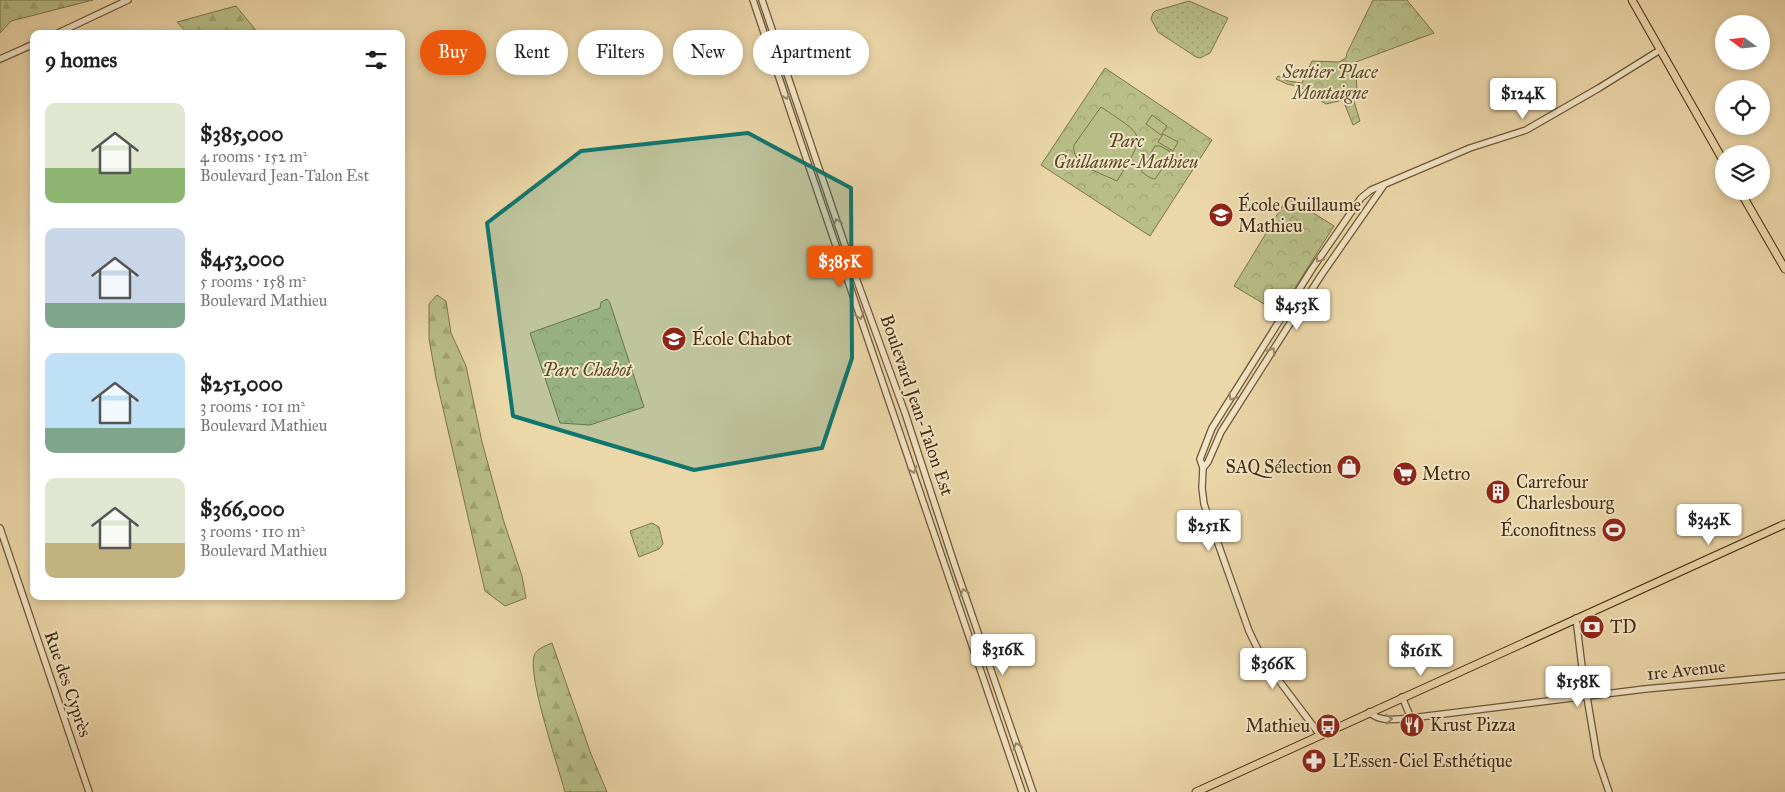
<!DOCTYPE html>
<meta charset="utf-8">
<style>
:root{--surface:#fff;--page:#f6f6f6;--text:#202124;--muted:#757577;--accent:#ea580c}
body{margin:0;font-family:"IM FELL Great Primer",serif;background:var(--page);color:var(--text);height:100vh;display:flex;flex-direction:column;font-size:19px;white-space:nowrap}
*{box-sizing:border-box;margin:0}
p{font-size:16px;color:var(--muted)}
.icon{flex:none;width:28px;height:28px;fill:none;stroke:currentColor;stroke-width:2;stroke-linecap:round;stroke-linejoin:round}
.map{position:relative;flex:1;overflow:hidden}
.sheet{position:absolute;left:30px;top:30px;width:375px;height:570px;display:flex;flex-direction:column;background:var(--surface);border-radius:10px;box-shadow:0 2px 8px #0003}
.sheet>*{flex:none}
.banner{position:absolute;left:420px;top:30px;width:475px;height:45px;display:flex;gap:10px}
.needle{width:32px;rotate:285deg}
.buttons{position:absolute;left:1715px;top:15px;display:grid;gap:10px}
.buttons a{display:grid;place-items:center;width:55px;height:55px;border-radius:50%;background:var(--surface);box-shadow:0 2px 8px #0003;font-size:25px}
.price{position:absolute;translate:-50% -42px;padding:0 11px;border-radius:5px;background:#fff;color:#222;font-size:16px;line-height:32px;filter:drop-shadow(0 1px 2px #0008)}
.price::after{content:'';position:absolute;left:50%;top:30px;width:15px;height:11px;margin-left:-8px;background:inherit;clip-path:polygon(0 0,100% 0,50% 100%)}
.price.on{background:var(--accent);color:#fff}
ul{padding:0;list-style:none}
li{display:flex;align-items:center;gap:15px;height:125px;padding:0 15px}
li span{display:grid;place-items:center;flex:none;width:140px;height:100px;border-radius:10px;color:#555}
li>.icon{margin-inline-start:auto}
span .icon{width:60px;height:60px;fill:#fffc;stroke-width:1}
li b{font-size:21px}
h2{display:flex;justify-content:space-between;align-items:center;height:60px;padding:0 15px;font-size:21px}
.tag{padding:0 18px;border-radius:22px;background:var(--surface);box-shadow:0 2px 8px #0003;font-size:18px;line-height:45px}
.tag.on{background:var(--accent);color:#fff}
.map>svg:first-child{display:block}
</style>
<div class="map">
<svg width="1785" height="792" viewBox="0 0 1785 792">
<defs>
<pattern id="grass-dots" width="8" height="8" patternUnits="userSpaceOnUse" patternTransform="scale(1.25)"><rect width="8" height="8" fill="#b8be87"/><path d="M2 2h.1M6 6h.1" fill="none" stroke="#9fa373" stroke-width="1.8" stroke-linecap="round"/></pattern>
<pattern id="forest-firs" width="22" height="20" patternUnits="userSpaceOnUse" patternTransform="scale(1.25)"><rect width="22" height="20" fill="#b8be87"/><path d="M5 1l3.5 6h-7zM16 11l3.5 6h-7z" fill="#9fa373"/></pattern>
<pattern id="park-crowns" width="20" height="18" patternUnits="userSpaceOnUse" patternTransform="scale(1.25)"><rect width="20" height="18" fill="#b8be87"/><path d="M2 6a3 3 0 1 1 6 0M12 15a3 3 0 1 1 6 0" fill="none" stroke="#9fa373"/></pattern>
</defs>
<rect width="100%" height="100%" fill="#ecd7a9"/>
<filter id="stains"><feTurbulence type="fractalNoise" baseFrequency=".004" numOctaves="4"/><feColorMatrix values="0 0 0 0 .2 0 0 0 0 .09 0 0 0 0 .02 0 0 0 .5 -.17"/></filter>
<radialGradient id="worn" r=".72"><stop offset=".6" stop-color="#630" stop-opacity="0"/><stop offset="1" stop-color="#630" stop-opacity=".3"/></radialGradient>
<g fill="url(#grass-dots)" stroke="#7c744a">
<path d="M1189 1 1228 18 1210 53 1200 58 1196 57 1158 32 1151 19 1153 13 1155 11Z"/>
<path d="M652 523 659 527 663 544 659 549 639 557 630 531Z"/>
</g>
<g fill="url(#forest-firs)" stroke="#7c744a">
<path d="M0 0H93L11 21 0 33Z"/>
<path d="M236 6 259 34H188L177 22Z"/>
<path d="M437 295 446 301 451 333 466 366 482 442 504 522 522 576 526 598 505 606 485 591 436 378 429 339V304Z"/>
<path d="M552 643 591 754 607 792H565C558 766 528 678 534 656 536 649 545 646 552 643Z"/>
</g>
<g fill="url(#park-crowns)" stroke="#7c744a">
<path d="M1373 0H1407L1434 33 1356 62 1357 97 1353 98 1360 121 1353 125 1343 100 1326 104 1300 87 1287 84 1276 79 1278 76 1288 81 1302 83 1312 61 1339 62 1346 58 1347 53Z"/>
<path d="M1105 68 1212 140 1150 236 1041 165Z"/>
<path d="M1288 197 1334 226 1279 313 1234 286Z"/>
<path d="M607 299 610 303 644 407 590 425 560 423 530 333 600 308 601 302Z"/>
</g>
<g fill="#b8be87" stroke="#7c744a">
<path d="M1101 107C1147 138 1146 133 1117 181 1103 174 1070 165 1074 145Z"/>
<path d="M1152 115 1167 126 1161 135 1146 124Z"/>
<path d="M1163 134 1178 142 1173 151 1158 142Z"/>
<path d="M1155 146H1160L1169 151 1171 156 1155 179C1151 179 1143 174 1141 170Z"/>
</g>
<g fill="none" stroke-linecap="round" stroke-linejoin="round">
<defs>
<g id="minor">
<path d="M753 0 802 146 1022 792"/>
<path d="M762 0 856 278 905 413 955 566 1033 792"/>
<path d="M56 34 128 0"/>
<path d="M0 59 34 44"/>
<path d="M1203 468 1208 462 1221 432 1289 325 1322 274 1384 185"/>
<path d="M0 528 89 792"/>
<path d="M1576 618 1582 667 1597 757 1609 792"/>
<path d="M1402 697 1411 718"/>
<path d="M1369 712C1381 723 1396 719 1411 718L1645 689 1785 676"/>
<path d="M1320 735 1262 658 1249 631 1204 504 1202 488 1203 468 1200 459 1212 428 1312 269 1361 198 1371 190 1470 148 1526 130 1599 88 1660 50"/>
</g>
<g id="major">
<path d="M1632 0 1724 162"/>
<path d="M1740 191 1785 269"/>
<path d="M1196 792 1785 524"/>
</g>
</defs>
<use href="#minor" stroke="#6c5635" stroke-width="8"/>
<use href="#major" stroke="#412b0e" stroke-width="9"/>
<use href="#minor" stroke="#f3e5c7" stroke-width="5.5"/>
<use href="#major" stroke="#ecd7a9" stroke-width="7"/>
</g>
<defs><path id="oneway-chevron" d="M-2-3.5L2.5 0L-2 3.5" fill="none" stroke-width="1.6" stroke-linecap="round" stroke-linejoin="round" transform="scale(1.25)"/></defs>
<g stroke="#9a886a">
<use href="#oneway-chevron" transform="translate(786 96) rotate(72)"/>
<use href="#oneway-chevron" transform="translate(837 222) rotate(-109)"/>
<use href="#oneway-chevron" transform="translate(1319 259) rotate(124)"/>
<use href="#oneway-chevron" transform="translate(860 316) rotate(72)"/>
<use href="#oneway-chevron" transform="translate(1272 351) rotate(-58)"/>
<use href="#oneway-chevron" transform="translate(1232 397) rotate(122)"/>
<use href="#oneway-chevron" transform="translate(913 470) rotate(71)"/>
<use href="#oneway-chevron" transform="translate(964 592) rotate(-109)"/>
<use href="#oneway-chevron" transform="translate(1389 719) rotate(-3)"/>
<use href="#oneway-chevron" transform="translate(1017 746) rotate(-109)"/>
</g>
<path fill="#0f766e" fill-opacity="0.2" stroke="#0f766e" stroke-width="4" stroke-linejoin="round" d="M748 133 851 188 852 358 822 448 694 470 513 416 487 223 581 151Z"/>
<defs>
<symbol id="school-disc" viewBox="-11 -11 22 22"><circle r="9.5" fill="#8f2418" stroke="#f3e5c7"/><path d="M0-5L7-2L0 1L-7-2ZM-4 1L0 2.5L4 1V4Q0 6-4 4Z" fill="#fff"/></symbol>
<symbol id="shop-disc" viewBox="-11 -11 22 22"><circle r="9.5" fill="#8f2418" stroke="#f3e5c7"/><path d="M-5-2.5h2.3a2.7 3.5 0 0 1 5.4 0H5L5.5 6h-11ZM-1.5-2.5h3a1.5 2.3 0 0 0-3 0Z" fill="#fff"/></symbol>
<symbol id="supermarket-disc" viewBox="-11 -11 22 22"><circle r="9.5" fill="#8f2418" stroke="#f3e5c7"/><path d="M-6-5.5h2.5l.6 2H6L4.5 2H-2.5L-4.4-4H-6ZM-1.5 3.2a1.3 1.3 0 1 0 .1 0ZM3 3.2a1.3 1.3 0 1 0 .1 0Z" fill="#fff"/></symbol>
<symbol id="building-disc" viewBox="-11 -11 22 22"><circle r="9.5" fill="#8f2418" stroke="#f3e5c7"/><path d="M-4-6H4V6H1V3H-1V6H-4ZM-2.5-4.3h1.7v1.8h-1.7ZM.8-4.3h1.7v1.8H.8ZM-2.5-1h1.7V.8h-1.7ZM.8-1h1.7V.8H.8Z" fill="#fff"/></symbol>
<symbol id="stadium-disc" viewBox="-11 -11 22 22"><circle r="9.5" fill="#8f2418" stroke="#f3e5c7"/><path d="M0-5a6.5 5 0 1 0 0 10a6.5 5 0 1 0 0-10ZM-3.5-1.8h7v3.6h-7Z" fill="#fff"/></symbol>
<symbol id="bank-disc" viewBox="-11 -11 22 22"><circle r="9.5" fill="#8f2418" stroke="#f3e5c7"/><path d="M-6-4H6V4H-6ZM0-2.3a2.3 2.3 0 1 0 0 4.6a2.3 2.3 0 1 0 0-4.6Z" fill="#fff"/></symbol>
<symbol id="restaurant-disc" viewBox="-11 -11 22 22"><circle r="9.5" fill="#8f2418" stroke="#f3e5c7"/><path d="M-5-6h1v4h1v-4h1v4h1v-4h1v5L-1.5 .5V6h-2V.5L-5-1ZM5-6V6H3V1.5H1.5Q1.5-4 5-6Z" fill="#fff"/></symbol>
<symbol id="bus-disc" viewBox="-11 -11 22 22"><circle r="9.5" fill="#8f2418" stroke="#f3e5c7"/><path d="M-5-6H5V4H4V6H2V4H-2V6H-4V4H-5ZM-3.5-4V0h7V-4ZM-3.5 1.2v1.5H-2V1.2ZM2 1.2v1.5H3.5V1.2Z" fill="#fff"/></symbol>
<symbol id="pharmacy-disc" viewBox="-11 -11 22 22"><circle r="9.5" fill="#8f2418" stroke="#f3e5c7"/><path d="M-2-6h4v4h4v4h-4v4h-4v-4h-4v-4h4Z" fill="#fff"/></symbol>
</defs>
<g fill-rule="evenodd">
<use href="#school-disc" x="1207" y="201" width="28" height="28"/>
<use href="#school-disc" x="660" y="325" width="28" height="28"/>
<use href="#shop-disc" x="1335" y="453" width="28" height="28"/>
<use href="#supermarket-disc" x="1391" y="460" width="28" height="28"/>
<use href="#building-disc" x="1484" y="478" width="28" height="28"/>
<use href="#stadium-disc" x="1600" y="516" width="28" height="28"/>
<use href="#bank-disc" x="1578" y="613" width="28" height="28"/>
<use href="#restaurant-disc" x="1398" y="711" width="28" height="28"/>
<use href="#bus-disc" x="1314" y="712" width="28" height="28"/>
<use href="#pharmacy-disc" x="1300" y="747" width="28" height="28"/>
</g>
<g text-anchor="middle" dominant-baseline="central" stroke-width="4" stroke-linejoin="round" paint-order="stroke">
<g font-size="18" font-style="italic" fill="#594826" stroke="#f3e5c7">
<text x="1330" y="72">Sentier Place<tspan x="1330" dy="21">Montaigne</tspan></text>
<text x="1126" y="141">Parc<tspan x="1126" dy="21">Guillaume-Mathieu</tspan></text>
<text x="587" y="370">Parc Chabot</text>
</g>
<g font-size="18" fill="#412b0e" stroke="#f3e5c7" text-anchor="start">
<text x="1238" y="205">École Guillaume<tspan x="1238" dy="21">Mathieu</tspan></text>
<text x="692" y="339">École Chabot</text>
<text x="1332" y="467" text-anchor="end">SAQ Sélection</text>
<text x="1422" y="474">Metro</text>
<text x="1516" y="482">Carrefour<tspan x="1516" dy="21">Charlesbourg</tspan></text>
<text x="1596" y="530" text-anchor="end">Éconofitness</text>
<text x="1610" y="627">TD</text>
<text x="1430" y="725">Krust Pizza</text>
<text x="1310" y="726" text-anchor="end">Mathieu</text>
<text x="1332" y="761">L'Essen-Ciel Esthétique</text>
</g>
<g font-size="18" fill="#412b0e" stroke="#f3e5c7">
<text transform="translate(917 405) rotate(71)">Boulevard Jean-Talon Est</text>
<text transform="translate(1686 670) rotate(-6)">1re Avenue</text>
<text transform="translate(68 684) rotate(71)">Rue des Cyprès</text>
</g>
</g>
<rect width="100%" height="100%" filter="url(#stains)"/>
<rect width="100%" height="100%" fill="url(#worn)"/>
</svg>
<div class="buttons">
<a><svg class="needle" viewBox="-14 -14 28 28"><path d="M0-13l5 13h-10z" fill="#e53935"/><path d="M0 13l5-13h-10z" fill="#757577"/></svg></a>
<a><svg class="icon" aria-label="locate" viewBox="0 0 24 24"><circle cx="12" cy="12" r="6"/><path d="M12 2v4M12 18v4M2 12h4M18 12h4"/></svg></a>
<a><svg class="icon" aria-label="layers" viewBox="0 0 24 24"><path d="M12 4l9 5-9 5-9-5zM3 14l9 5 9-5"/></svg></a>
</div>
<b class="price" style="left:1523px;top:120px">$124K</b>
<b class="price on" style="left:840px;top:288px">$385K</b>
<b class="price" style="left:1297px;top:331px">$453K</b>
<b class="price" style="left:1709px;top:546px">$343K</b>
<b class="price" style="left:1209px;top:552px">$251K</b>
<b class="price" style="left:1003px;top:676px">$316K</b>
<b class="price" style="left:1421px;top:677px">$161K</b>
<b class="price" style="left:1273px;top:690px">$366K</b>
<b class="price" style="left:1578px;top:708px">$158K</b>
<div class="banner">
<a class="tag on">Buy</a>
<a class="tag">Rent</a>
<a class="tag">Filters</a>
<a class="tag">New</a>
<a class="tag">Apartment</a>
</div>
<section class="sheet">
<h2>9 homes<svg class="icon" aria-label="filters" viewBox="0 0 24 24"><path d="M4 7h16M4 17h16"/><circle cx="9" cy="7" r="2"/><circle cx="15" cy="17" r="2"/></svg></h2>
<ul>
<li><span style="background:linear-gradient(#dfe7d0 65%,#8fb573 0)"><svg class="icon" aria-label="home" viewBox="0 0 24 24"><path d="M3 11l9-7 9 7M6 9v11h12V9"/></svg></span><div><b>$385,000</b><p>4 rooms · 152 m²</p><p>Boulevard Jean-Talon Est</p></div></li>
<li><span style="background:linear-gradient(#c9d6e8 75%,#7fa58c 0)"><svg class="icon" aria-label="home" viewBox="0 0 24 24"><path d="M3 11l9-7 9 7M6 9v11h12V9"/></svg></span><div><b>$453,000</b><p>5 rooms · 158 m²</p><p>Boulevard Mathieu</p></div></li>
<li><span style="background:linear-gradient(#bfe0f5 75%,#7fa58c 0)"><svg class="icon" aria-label="home" viewBox="0 0 24 24"><path d="M3 11l9-7 9 7M6 9v11h12V9"/></svg></span><div><b>$251,000</b><p>3 rooms · 101 m²</p><p>Boulevard Mathieu</p></div></li>
<li><span style="background:linear-gradient(#dfe7d0 65%,#c2b280 0)"><svg class="icon" aria-label="home" viewBox="0 0 24 24"><path d="M3 11l9-7 9 7M6 9v11h12V9"/></svg></span><div><b>$366,000</b><p>3 rooms · 110 m²</p><p>Boulevard Mathieu</p></div></li>
</ul>
</section>
</div>
